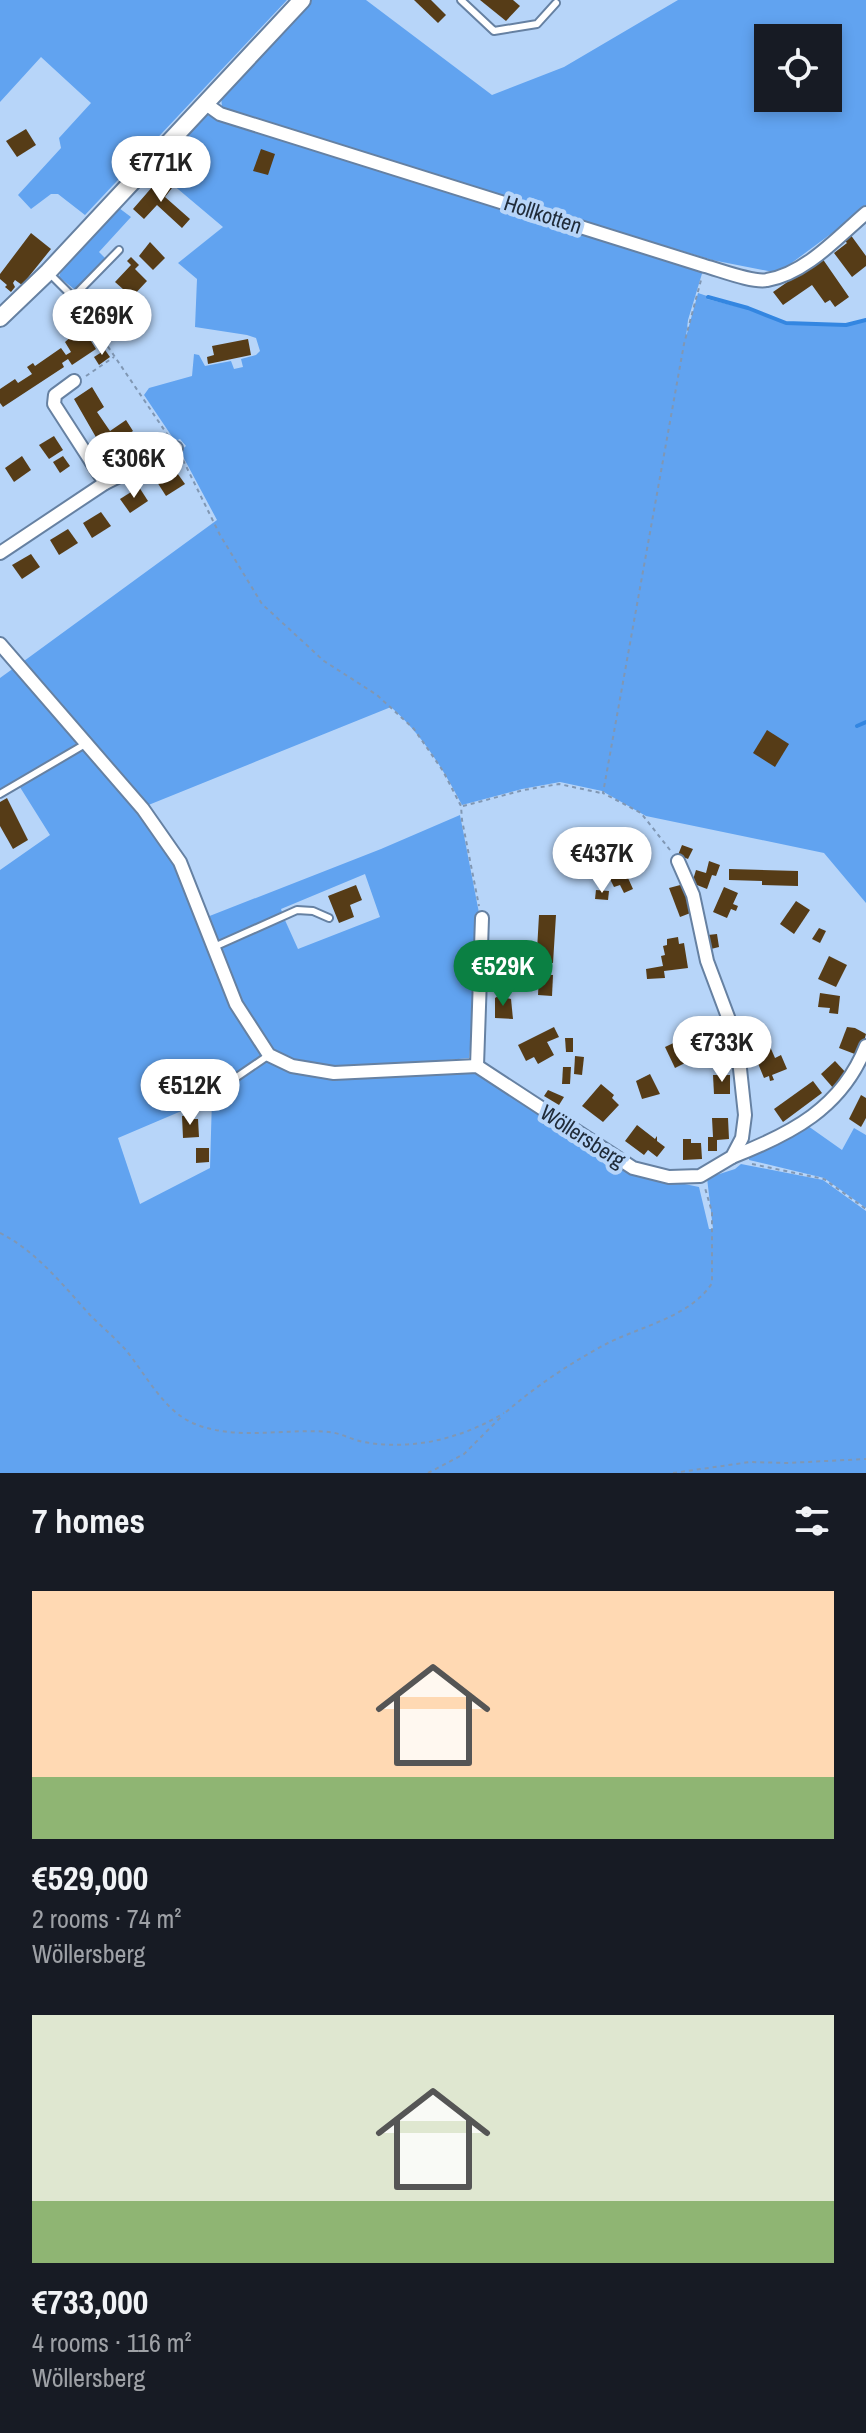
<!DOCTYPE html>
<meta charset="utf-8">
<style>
:root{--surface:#171b24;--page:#20242c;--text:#f1f3f6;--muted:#9ea1a6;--accent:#0b8043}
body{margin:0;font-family:"Archivo Narrow",sans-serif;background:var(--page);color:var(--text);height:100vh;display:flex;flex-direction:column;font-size:30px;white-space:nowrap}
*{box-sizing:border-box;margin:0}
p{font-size:26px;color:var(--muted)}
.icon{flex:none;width:44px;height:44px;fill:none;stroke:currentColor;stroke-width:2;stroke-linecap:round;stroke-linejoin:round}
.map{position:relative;height:1473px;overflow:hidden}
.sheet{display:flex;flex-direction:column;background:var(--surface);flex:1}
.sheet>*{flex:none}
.controls{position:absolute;left:754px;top:24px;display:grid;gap:16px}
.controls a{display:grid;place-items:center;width:88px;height:88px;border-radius:0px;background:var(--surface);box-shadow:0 4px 12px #0003;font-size:40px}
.price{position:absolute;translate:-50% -68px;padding:0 18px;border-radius:28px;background:#fff;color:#222;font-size:26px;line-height:52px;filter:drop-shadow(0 2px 4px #0008)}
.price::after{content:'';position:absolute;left:50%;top:48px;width:24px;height:18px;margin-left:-12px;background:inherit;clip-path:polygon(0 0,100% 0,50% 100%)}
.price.current{background:var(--accent);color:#fff}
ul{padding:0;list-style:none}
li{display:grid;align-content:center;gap:16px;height:424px;padding:0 32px}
li span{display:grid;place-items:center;height:248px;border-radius:0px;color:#555}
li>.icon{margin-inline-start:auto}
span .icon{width:144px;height:144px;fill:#fffc;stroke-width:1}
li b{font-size:34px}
h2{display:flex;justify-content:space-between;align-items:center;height:96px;padding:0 32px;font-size:34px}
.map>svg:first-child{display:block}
</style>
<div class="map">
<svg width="866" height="1473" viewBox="0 0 866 1473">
<rect width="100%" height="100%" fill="#b7d5f9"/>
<g fill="#61a3f0" fill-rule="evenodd">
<path d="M0 0H287L85 215 58 194H51L31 209 18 195 61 148 59 138 91 103 41 57 0 102Z"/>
<path d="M309 0H366L492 95 564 67 678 0H866V208L778 273 712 260 403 167 222 107 221 96ZM768 38H828V98H768Z"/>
<path d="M204 114 704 267 688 320 686 337 698 293 707 296V299L747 309 786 324 847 326 866 321V903L824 853 646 816 602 791 560 782 522 789 462 805C442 767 423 736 391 707L146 806 24 661 217 520 180 451 186 446 180 439 175 441 144 395 149 388 192 376 194 354 199 355 205 366 231 361 234 369 243 367 241 359 256 355 260 351 256 338 247 335 195 327 197 279 178 263 223 227 153 168Z"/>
<path d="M119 208 131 217 99 252 105 258 79 288 74 289 59 277 63 265Z"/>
<path d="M18 665 84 743 0 793V678Z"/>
<path d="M86 746 178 862 203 924 267 1054 210 1093 213 1097 269 1058 292 1068H471L511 1092 627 1172 699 1187 709 1229H713L707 1178 735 1169 741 1164 823 1180 866 1211V1473H0V870L50 835 18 784ZM212 1098 210 1168 140 1204 118 1138Z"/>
<path d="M460 815 480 918 477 987 469 1058 334 1071 293 1064 270 1053 238 1003 217 948 284 918 298 949 380 917 365 874 281 909 283 915 216 944 207 917 381 849Z"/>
<path d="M808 1126 842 1150 854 1128 866 1135V1208L824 1178 749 1160V1155Z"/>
</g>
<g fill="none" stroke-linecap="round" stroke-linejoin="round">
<g stroke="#3386e1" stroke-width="4">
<path d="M708 297 748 308 786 323 846 325 866 320"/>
<path d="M857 726 866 722"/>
</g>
</g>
<g fill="#563c17">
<path d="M414 0H431L446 15 438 23Z"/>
<path d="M480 0H513L520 6 506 21Z"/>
<path d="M26 129 36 145 17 157 6 141Z"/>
<path d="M184 146 190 152 177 165 171 159Z"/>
<path d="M261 149 275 154 268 175 253 171Z"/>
<path d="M160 178 172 188 165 197 190 219 182 228 157 205 144 219 133 209Z"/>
<path d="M31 233 51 249 22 285 15 280 13 283 15 287 11 292 5 287 7 285 0 279V274Z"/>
<path d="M850 234 866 256V266L852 277 834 253 847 243 843 239Z"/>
<path d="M150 242 165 258 153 270 139 256Z"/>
<path d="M131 257 139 265 135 269 147 281 132 297 115 282 131 265 127 261Z"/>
<path d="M822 258 849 297 835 307 830 300 825 303 812 285 783 305 773 292Z"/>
<path d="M108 290 125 306 109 323 92 308Z"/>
<path d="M82 327 96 349 72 365 68 359 62 363 64 367 3 407 0 403V389L15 379 18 383 32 374 27 367 33 363 35 366 61 348 66 355 71 352 65 342Z"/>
<path d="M248 339 251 355 208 364 207 357 214 355 212 346Z"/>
<path d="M105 350 110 357 99 365 94 357Z"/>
<path d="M92 387 104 407 97 412 110 431 126 420 133 431 127 435 134 445 116 457 102 436 97 439 74 399Z"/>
<path d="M54 436 63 450 49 459 39 445Z"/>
<path d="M22 456 31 470 14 482 5 468Z"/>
<path d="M63 456 70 466 60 473 53 462Z"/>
<path d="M175 470 185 484 166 496 157 482Z"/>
<path d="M139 487 148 501 130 513 120 499Z"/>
<path d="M101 512 111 526 92 538 83 523Z"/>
<path d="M68 529 78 543 59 555 50 540Z"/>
<path d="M31 554 40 567 22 579 12 565Z"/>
<path d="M767 730 789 744 775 767 753 753Z"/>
<path d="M7 798 28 840 13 849 0 826V802Z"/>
<path d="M682 845 693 849 688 859 678 855Z"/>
<path d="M618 856 633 889 624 893 620 885 614 887 602 863Z"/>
<path d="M709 861 720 865 716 876 712 875 707 889 692 883 696 870 706 873Z"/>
<path d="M729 869 798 871V886L762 885V881L729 880Z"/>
<path d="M684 884 693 912 680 917 669 888Z"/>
<path d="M356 885 362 900 350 905 354 917 339 923 328 896Z"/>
<path d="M724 887 738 893 733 904 738 906 736 911 731 909 727 918 713 912Z"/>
<path d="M596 890 609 891 608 900 595 899Z"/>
<path d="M796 901 810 910 794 934 780 924Z"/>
<path d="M539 915H556L553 963 525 962V970L491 968 492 947 537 950Z"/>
<path d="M819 928 826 931 820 943 812 939Z"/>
<path d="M717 934 719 947 711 949 708 935Z"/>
<path d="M678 937 679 944 684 943 688 968 664 971 665 978 647 979 646 969 663 966 661 956 665 955 663 946 667 945V939Z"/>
<path d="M829 956 847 965 836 987 818 979Z"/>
<path d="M539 974 553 975 552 996 538 995Z"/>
<path d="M820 993 840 996 838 1014 829 1013 830 1008 818 1007Z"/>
<path d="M498 996 511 999 513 1019 495 1018V998Z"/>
<path d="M554 1027 559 1037 547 1042 554 1055 538 1064 534 1057 526 1061 518 1045Z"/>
<path d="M847 1027 855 1028 866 1034 860 1056 839 1048Z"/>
<path d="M565 1038H573V1052H566Z"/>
<path d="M682 1039 693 1059 675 1068 665 1047Z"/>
<path d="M768 1042 775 1058 781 1055 787 1069 772 1075 774 1080 770 1081 769 1076 764 1078 752 1049Z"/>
<path d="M575 1056 584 1057 582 1075 574 1074Z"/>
<path d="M835 1061 848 1075 834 1089 821 1074Z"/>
<path d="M563 1067H571L570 1084H562Z"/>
<path d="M650 1074 660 1094 642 1099 636 1081Z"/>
<path d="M713 1075H730V1094H714Z"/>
<path d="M813 1081 822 1093 783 1122 774 1109Z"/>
<path d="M601 1084 614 1095 612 1098 619 1105 603 1122 582 1106Z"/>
<path d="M548 1090 564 1097 559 1105 544 1096Z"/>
<path d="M861 1095 866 1098V1118L861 1127 849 1119Z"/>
<path d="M190 1115V1119H198L199 1137 183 1138 182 1116Z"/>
<path d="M712 1118H728L729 1139 717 1140V1151H708V1137H713Z"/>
<path d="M637 1125 655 1139 657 1136V1141L665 1147 657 1157 648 1150 644 1155 625 1141Z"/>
<path d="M683 1139H691V1143H701L702 1159 683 1160Z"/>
<path d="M196 1148H209V1162L196 1163Z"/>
</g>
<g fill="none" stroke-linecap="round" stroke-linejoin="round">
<defs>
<g id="lane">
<path d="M461 0 494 31 537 24 556 3"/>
<path d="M48 272 73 297 119 250"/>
<path d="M73 297 84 313"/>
<path d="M0 794 87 743"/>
<path d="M214 947 297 910 313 911 329 918"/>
<path d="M212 1094 269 1055"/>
</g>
<g id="street">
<path d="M206 104 220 114 705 266C720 270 753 283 767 280 805 274 838 237 866 213"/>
<path d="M74 381 55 395 54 404 105 483"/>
<path d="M0 553 105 483 176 448"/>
<path d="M0 644 143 809 180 862 236 1004 269 1055 292 1066 334 1073 477 1066 633 1168 669 1177 700 1176 732 1157 742 1138 745 1115 737 1041 707 961 693 895 678 861"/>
<path d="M477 1066 482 918"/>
<path d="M732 1157C791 1134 842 1108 866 1046"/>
</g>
<path id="secondary" d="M0 318 48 272 302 0"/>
</defs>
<use href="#lane" stroke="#6681a2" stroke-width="10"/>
<use href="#street" stroke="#6681a2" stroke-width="16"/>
<use href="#secondary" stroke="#6681a2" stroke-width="20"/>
<g stroke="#8097b3" stroke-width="2" stroke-dasharray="4 4" stroke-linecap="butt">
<path d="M90 320 169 437"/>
<path d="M86 376 114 357"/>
<path d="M183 460 220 535 262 604 324 661 377 695 414 729 443 771 461 806 462 820 479 906"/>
<path d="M463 806 524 790 559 784 601 793"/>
<path d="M670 850 641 813 603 793 684 344 701 280"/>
<path d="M752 1164 824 1179 866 1209"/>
<path d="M0 1233C36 1251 63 1285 90 1315 101 1326 114 1337 125 1349 145 1373 164 1412 195 1424 238 1441 284 1428 329 1432 341 1433 352 1440 364 1442 413 1451 463 1438 504 1413"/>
<path d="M506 1412C536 1386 569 1364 604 1345 638 1327 691 1317 712 1283V1212L705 1188"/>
<path d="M428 1473 464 1454 501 1417"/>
<path d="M673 1473 750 1462 787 1463 866 1459"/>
</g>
<use href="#lane" stroke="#fff" stroke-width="6"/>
<use href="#street" stroke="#fff" stroke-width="12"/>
<use href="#secondary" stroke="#fff" stroke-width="16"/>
</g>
<g text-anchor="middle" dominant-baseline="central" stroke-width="8" stroke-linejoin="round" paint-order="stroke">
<g font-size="22" fill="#202c3a" stroke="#b7d5f9">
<text transform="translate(543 214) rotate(18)">Hollkotten</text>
<text transform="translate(583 1136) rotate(33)">Wöllersberg</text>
</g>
</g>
</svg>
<div class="controls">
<a><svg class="icon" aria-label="locate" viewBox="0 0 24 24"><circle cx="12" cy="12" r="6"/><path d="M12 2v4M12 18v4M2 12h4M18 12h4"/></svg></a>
</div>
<b class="price" style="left:161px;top:204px">€771K</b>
<b class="price" style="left:102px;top:357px">€269K</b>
<b class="price" style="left:134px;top:500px">€306K</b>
<b class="price" style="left:602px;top:895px">€437K</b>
<b class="price current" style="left:503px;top:1008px">€529K</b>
<b class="price" style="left:722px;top:1084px">€733K</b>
<b class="price" style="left:190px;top:1127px">€512K</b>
</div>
<section class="sheet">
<h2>7 homes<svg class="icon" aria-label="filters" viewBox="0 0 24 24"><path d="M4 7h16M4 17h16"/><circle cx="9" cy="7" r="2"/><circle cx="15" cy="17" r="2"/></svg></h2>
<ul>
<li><span style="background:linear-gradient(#ffd9b3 75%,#8fb573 0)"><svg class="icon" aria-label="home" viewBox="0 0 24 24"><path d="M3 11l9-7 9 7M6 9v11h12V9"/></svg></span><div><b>€529,000</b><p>2 rooms · 74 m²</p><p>Wöllersberg</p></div></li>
<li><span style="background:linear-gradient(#dfe7d0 75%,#8fb573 0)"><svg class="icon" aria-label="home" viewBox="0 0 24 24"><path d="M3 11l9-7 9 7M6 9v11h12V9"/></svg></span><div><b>€733,000</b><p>4 rooms · 116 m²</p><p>Wöllersberg</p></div></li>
</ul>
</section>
